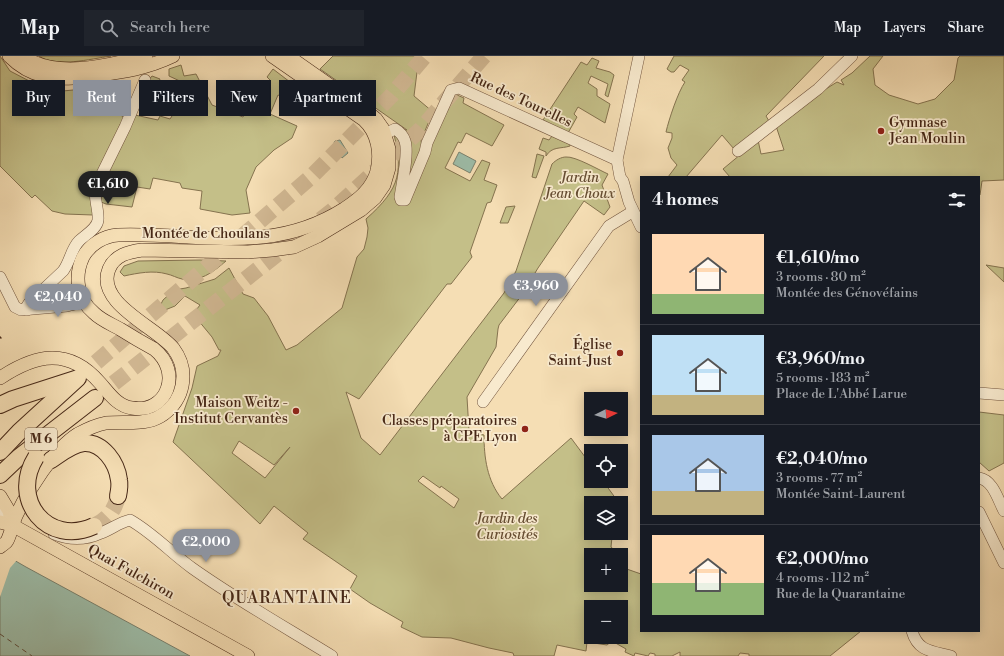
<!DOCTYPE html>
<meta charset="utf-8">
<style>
:root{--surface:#171b24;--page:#20242c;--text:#f1f3f6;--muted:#9ea1a6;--line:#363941;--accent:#8c9099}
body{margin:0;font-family:"Libre Bodoni",serif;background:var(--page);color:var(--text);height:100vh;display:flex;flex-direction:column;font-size:15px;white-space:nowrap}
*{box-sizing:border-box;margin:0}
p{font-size:13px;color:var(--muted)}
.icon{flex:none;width:22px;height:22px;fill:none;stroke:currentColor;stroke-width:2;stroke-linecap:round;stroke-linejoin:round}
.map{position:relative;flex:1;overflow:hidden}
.sheet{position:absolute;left:640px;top:120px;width:340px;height:456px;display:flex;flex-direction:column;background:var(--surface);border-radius:0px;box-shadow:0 2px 10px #0003}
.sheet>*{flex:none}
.guide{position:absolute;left:12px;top:24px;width:380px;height:36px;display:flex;gap:8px}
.needle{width:26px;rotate:85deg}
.fabs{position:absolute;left:584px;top:336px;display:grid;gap:8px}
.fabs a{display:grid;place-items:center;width:44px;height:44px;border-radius:0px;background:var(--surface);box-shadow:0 2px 10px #0003;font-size:20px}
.price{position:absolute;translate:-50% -34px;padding:0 9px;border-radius:14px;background:var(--accent);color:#fff;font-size:13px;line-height:26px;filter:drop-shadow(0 1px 2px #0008)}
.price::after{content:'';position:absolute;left:50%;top:24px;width:12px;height:9px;margin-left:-6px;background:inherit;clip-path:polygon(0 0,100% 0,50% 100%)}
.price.active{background:#222;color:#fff}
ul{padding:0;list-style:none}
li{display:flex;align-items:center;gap:12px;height:100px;padding:0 12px}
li+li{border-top:1px solid var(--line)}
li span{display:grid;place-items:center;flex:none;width:112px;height:80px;border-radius:0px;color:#555}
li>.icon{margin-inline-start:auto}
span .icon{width:48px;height:48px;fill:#fffc;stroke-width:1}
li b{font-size:17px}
h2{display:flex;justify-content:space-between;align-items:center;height:48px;padding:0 12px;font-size:17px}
.pill{padding:0 14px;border-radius:0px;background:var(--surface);box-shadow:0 2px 10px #0003;font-size:14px;line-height:36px}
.pill.active{background:var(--accent);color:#fff}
header{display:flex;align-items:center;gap:24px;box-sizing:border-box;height:56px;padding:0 20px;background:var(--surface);border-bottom:1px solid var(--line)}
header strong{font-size:19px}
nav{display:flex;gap:22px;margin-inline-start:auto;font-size:14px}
.search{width:280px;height:36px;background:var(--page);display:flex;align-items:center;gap:10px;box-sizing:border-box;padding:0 14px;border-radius:0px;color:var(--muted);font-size:15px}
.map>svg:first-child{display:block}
</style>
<header>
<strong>Map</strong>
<div class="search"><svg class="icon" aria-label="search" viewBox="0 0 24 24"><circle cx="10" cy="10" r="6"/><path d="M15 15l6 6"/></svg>Search here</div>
<nav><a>Map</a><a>Layers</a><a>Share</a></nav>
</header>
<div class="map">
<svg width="1004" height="600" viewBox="0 0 1004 600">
<rect width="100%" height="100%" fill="#f5deb4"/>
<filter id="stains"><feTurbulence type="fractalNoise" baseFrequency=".005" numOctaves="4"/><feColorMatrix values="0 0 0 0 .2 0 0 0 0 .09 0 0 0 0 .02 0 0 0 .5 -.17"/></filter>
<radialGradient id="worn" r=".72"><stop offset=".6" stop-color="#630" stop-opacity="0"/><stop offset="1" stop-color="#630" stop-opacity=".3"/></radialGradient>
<g fill="#c4bf88" stroke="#85734f" fill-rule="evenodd">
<path d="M0 0 10 15 37 29 41 37 127 29 119 58 125 62 107 101 93 159 65 158 52 155 35 139 32 142 0 110Z"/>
<path d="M39 0H111C90 3 57 12 39 0Z"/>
<path d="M333 0H419L414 40 433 56 421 84 422 93 453 40 457 39 464 42 463 47 504 69 492 90 466 77 461 87 458 86 445 112 470 125 482 104 490 107 484 124 497 129 491 146 487 147 470 196 472 201 451 228H447L359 343 346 336 361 382 380 399 504 237 516 215 552 108C556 104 561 101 566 101 575 100 599 114 608 118L602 129 610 151 604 159 584 145 538 212 523 237 530 219 521 240 499 269 498 273 496 291 467 341 469 375 484 379C484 401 487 425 502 443L571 382 591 409V425H603L619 447H591V477H607L612 481 611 491 620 499H591V529H621V511L641 518V575H861L830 600H749V598L740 597 738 600H680V596L672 600H655V598L650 597 648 600 635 597 634 600 625 596 626 593 612 585 607 589 587 586 586 595 557 589 554 600H514L513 597 489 592 451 582 422 581 401 571 403 566 370 547 350 533 357 520 303 483 308 477 274 450 260 468 173 386 192 332 197 310 218 300 221 294H219L212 281 193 258 200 249 185 240 175 250 165 254 161 248 163 244 174 234 186 232 215 223 229 212 243 238 254 242 268 260 286 294 297 289 342 252 357 201 364 193 367 181 368 172 366 163C401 132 404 115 392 71L407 74 320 13ZM239 385 274 409 290 391 265 422 232 397ZM423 420 440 432 441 430 459 443 454 452 418 425ZM591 551H621V581H591Z"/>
<path d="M674 0H824L766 60 769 65 734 93 722 79 686 121H668L677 109 671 102 668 92 672 82V77L666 76C669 63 678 36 685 26L682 24 689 14 680 9 674 16H671L667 13Z"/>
<path d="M870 0H883L873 13 875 29 889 39 918 48 935 43 954 24 958 2 960 0H1004V124L982 125 980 139H979V121H730L723 113 758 84 761 98 784 94 776 70 810 43 837 26 844 29 841 24 852 17Z"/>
<path d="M592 2 599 5 596 12 610 16 614 19 608 41 605 39 608 28 591 20 588 27 597 33V40L610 48 605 67 578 51 574 58 577 61 568 77 543 64 581 6 587 9Z"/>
<path d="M181 9 184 20 196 18 212 49 243 61 250 48 270 24 267 21 273 13 307 39 303 49 278 39 270 58 297 70 292 82 274 94 256 111 246 134 250 157 232 159 200 153 202 135 182 132 180 127 153 122 150 133 137 131 132 151 106 148 101 146V130L135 59 158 64 160 60 170 63 176 54 186 58 188 56 155 42 151 44 143 39 147 26 152 20 160 23 158 28 177 37 182 26 169 20V13Z"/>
<path d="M552 80 570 88V90C561 93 552 90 546 100V96L539 93 543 82 549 84Z"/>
<path d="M537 98 544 100 536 122 532 121Z"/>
<path d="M515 150 508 167H500L506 151Z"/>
<path d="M200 204 226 205C212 217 200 226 182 223 177 222 172 219 167 218 153 214 138 217 124 220L120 216 124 210 138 205Z"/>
<path d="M986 209 1004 212V226Z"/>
<path d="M979 356 1004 359V407L989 415 979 406Z"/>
</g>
<g fill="#9dbda9" stroke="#7a816e">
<path d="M340 84 348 97 342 102 333 89 335 85Z"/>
<path d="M459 96 476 105 470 117 453 108Z"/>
<path d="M0 496 26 511 190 600H0Z"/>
</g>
<path fill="#f5deb4" d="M0 494 17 504 10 512 0 541Z"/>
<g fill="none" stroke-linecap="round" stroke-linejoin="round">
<path stroke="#5c4c3b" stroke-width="1" stroke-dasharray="5 4" stroke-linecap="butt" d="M0 578 32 600"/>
<g stroke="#d2b994" stroke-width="16" stroke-dasharray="16 8" stroke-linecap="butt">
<path d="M78 322 311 121 391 40 425 0"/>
<path d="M95 342 333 154 421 73 484 0"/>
<path d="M94 470C108 463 115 454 118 440"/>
</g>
<defs>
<g id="minor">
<path d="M639 0 617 104 620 121 623 125 629 146 641 171"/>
<path d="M385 78 395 73C400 76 403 79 405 85 409 97 402 128 400 141L401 144H405L425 96 427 87 451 34 459 32 617 104"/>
<path d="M738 95 818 33 852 0"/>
<path d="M0 221 15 251 21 254 67 250 84 246"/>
<path d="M27 254V250L29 247 63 215C70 206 71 193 79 185 85 179 97 173 98 164 99 153 93 141 96 130L125 71 145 24"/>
<path d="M979 337 1004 339"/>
<path d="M483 346 609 170 632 156"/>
<path d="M979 422C993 424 998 444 1004 455"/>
<path d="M979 456 1004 507"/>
<path d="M0 457 12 469"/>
<path d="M54 478C69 484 86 484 101 477 112 473 118 467 130 464 153 477 171 497 192 512 237 544 285 571 332 600"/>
<path d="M912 575C918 596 932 595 951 600"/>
</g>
<g id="major">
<path d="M9 0C19 10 30 17 44 20 60 24 77 22 93 20 122 16 146 13 173 0"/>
<path d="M23 0C56 24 110 9 146 0"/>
<path d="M0 322C36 298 69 291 100 327 109 337 117 350 132 352 167 358 183 316 154 293 143 287 131 280 120 273 111 268 101 264 94 257 77 243 74 220 83 201 90 188 104 180 118 179 198 176 270 200 344 153 359 143 372 133 377 115 381 97 378 77 364 64L272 0"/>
<path d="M0 440 9 455 12 469"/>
<path d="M0 466 12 469 248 600"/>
<path d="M0 491C2 489 6 487 7 485 10 480 13 467 16 460 29 433 53 394 78 378 87 373 96 369 106 367 117 366 129 367 140 366 164 365 183 345 183 320 183 311 179 300 173 292 156 271 95 247 109 213 115 199 128 196 142 194L248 196 272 194 294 191 318 180 361 154 375 142 384 129 389 112V93L383 73 376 63 365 54 288 0"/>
</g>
<g id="highway">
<path d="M0 349 13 343 75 323"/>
<path d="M0 396 19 376 78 322"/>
<path d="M51 404C60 398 72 388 84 387 103 386 117 407 119 424 120 429 119 435 118 440"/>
<path d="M0 419 19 401 95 342"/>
</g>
</defs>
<use href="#minor" stroke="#72553e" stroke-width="12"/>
<use href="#major" stroke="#462716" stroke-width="14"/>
<use href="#highway" stroke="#462716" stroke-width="18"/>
<use href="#minor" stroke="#f8eace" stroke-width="11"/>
<use href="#major" stroke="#f5deb4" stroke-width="13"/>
<use href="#highway" stroke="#f5deb4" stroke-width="16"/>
<path stroke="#462716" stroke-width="2.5" stroke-dasharray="7 7" stroke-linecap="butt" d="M0 282 1 281"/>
<defs>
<path id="highway-bridge" d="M36 401C9 444 48 491 94 470"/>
</defs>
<use href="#highway-bridge" stroke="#462716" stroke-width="18" stroke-linecap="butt"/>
<use href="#highway-bridge" stroke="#f5deb4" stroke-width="16"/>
</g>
<g fill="#8f2418" stroke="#f8eace" stroke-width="1.5">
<circle cx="881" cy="75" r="4"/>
<circle cx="620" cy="297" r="4"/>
<circle cx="296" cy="355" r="4"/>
<circle cx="525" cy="373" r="4"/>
</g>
<g text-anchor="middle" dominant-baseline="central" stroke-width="3.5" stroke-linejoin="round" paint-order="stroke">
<rect fill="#f8eace" stroke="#7b624d" stroke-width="1" x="25" y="372" width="32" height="22" rx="3"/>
<g font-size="13" font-weight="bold" fill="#462716">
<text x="41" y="383">M 6</text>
</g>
<g font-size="14" fill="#462716" stroke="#f8eace">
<text transform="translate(521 44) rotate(25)">Rue des Tourelles</text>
<text x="206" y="178">Montée de Choulans</text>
<text transform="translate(131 516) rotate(29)">Quai Fulchiron</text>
</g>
<g font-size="14" fill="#462716" stroke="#f8eace" text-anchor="end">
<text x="889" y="67" text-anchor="start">Gymnase<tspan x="889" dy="16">Jean Moulin</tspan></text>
<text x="612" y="289">Église<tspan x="612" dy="16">Saint-Just</tspan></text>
<text x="288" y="347">Maison Weitz -<tspan x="288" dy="16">Institut Cervantès</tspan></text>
<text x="517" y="365">Classes préparatoires<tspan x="517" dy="16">à CPE Lyon</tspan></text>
</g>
<g font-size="14" font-style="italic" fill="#664d32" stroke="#f8eace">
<text x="580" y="122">Jardin<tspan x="580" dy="16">Jean Choux</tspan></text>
<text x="507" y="463">Jardin des<tspan x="507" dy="16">Curiosités</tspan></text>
</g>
<g font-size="16" letter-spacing="1" fill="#462716" stroke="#f8eace">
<text x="287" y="542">QUARANTAINE</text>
</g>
</g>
<rect width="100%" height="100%" filter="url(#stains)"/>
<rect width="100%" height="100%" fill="url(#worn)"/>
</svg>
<div class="fabs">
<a><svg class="needle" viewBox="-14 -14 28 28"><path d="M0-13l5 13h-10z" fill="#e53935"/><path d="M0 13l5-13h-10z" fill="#9ea1a6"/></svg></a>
<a><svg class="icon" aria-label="locate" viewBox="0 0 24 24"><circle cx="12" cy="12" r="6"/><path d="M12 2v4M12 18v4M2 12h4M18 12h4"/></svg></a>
<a><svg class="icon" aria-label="layers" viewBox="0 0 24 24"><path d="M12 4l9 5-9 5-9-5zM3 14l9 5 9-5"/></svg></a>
<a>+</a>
<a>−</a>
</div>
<b class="price active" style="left:108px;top:149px">€1,610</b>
<b class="price" style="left:536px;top:251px">€3,960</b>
<b class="price" style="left:58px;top:262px">€2,040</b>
<b class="price" style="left:206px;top:507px">€2,000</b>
<div class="guide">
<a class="pill">Buy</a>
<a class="pill active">Rent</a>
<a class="pill">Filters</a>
<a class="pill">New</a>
<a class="pill">Apartment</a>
</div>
<section class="sheet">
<h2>4 homes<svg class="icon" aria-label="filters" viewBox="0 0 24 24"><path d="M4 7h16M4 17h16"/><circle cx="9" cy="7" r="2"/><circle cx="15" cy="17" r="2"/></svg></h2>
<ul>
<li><span style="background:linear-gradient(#ffd9b3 75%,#8fb573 0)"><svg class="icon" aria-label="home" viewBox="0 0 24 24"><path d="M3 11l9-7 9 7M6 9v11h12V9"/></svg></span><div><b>€1,610/mo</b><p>3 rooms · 80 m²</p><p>Montée des Génovéfains</p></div></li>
<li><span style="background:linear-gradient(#bfe0f5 75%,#c2b280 0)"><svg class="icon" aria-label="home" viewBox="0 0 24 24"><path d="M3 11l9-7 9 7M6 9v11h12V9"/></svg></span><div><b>€3,960/mo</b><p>5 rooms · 183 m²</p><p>Place de L'Abbé Larue</p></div></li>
<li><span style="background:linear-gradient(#a9c7e8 70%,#c2b280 0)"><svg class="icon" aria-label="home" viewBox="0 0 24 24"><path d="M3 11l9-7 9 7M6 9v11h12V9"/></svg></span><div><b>€2,040/mo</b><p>3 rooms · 77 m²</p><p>Montée Saint-Laurent</p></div></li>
<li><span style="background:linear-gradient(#ffd9b3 60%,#8fb573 0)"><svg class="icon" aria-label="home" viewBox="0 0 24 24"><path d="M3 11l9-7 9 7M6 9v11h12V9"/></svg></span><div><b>€2,000/mo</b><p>4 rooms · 112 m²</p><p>Rue de la Quarantaine</p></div></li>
</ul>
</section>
</div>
